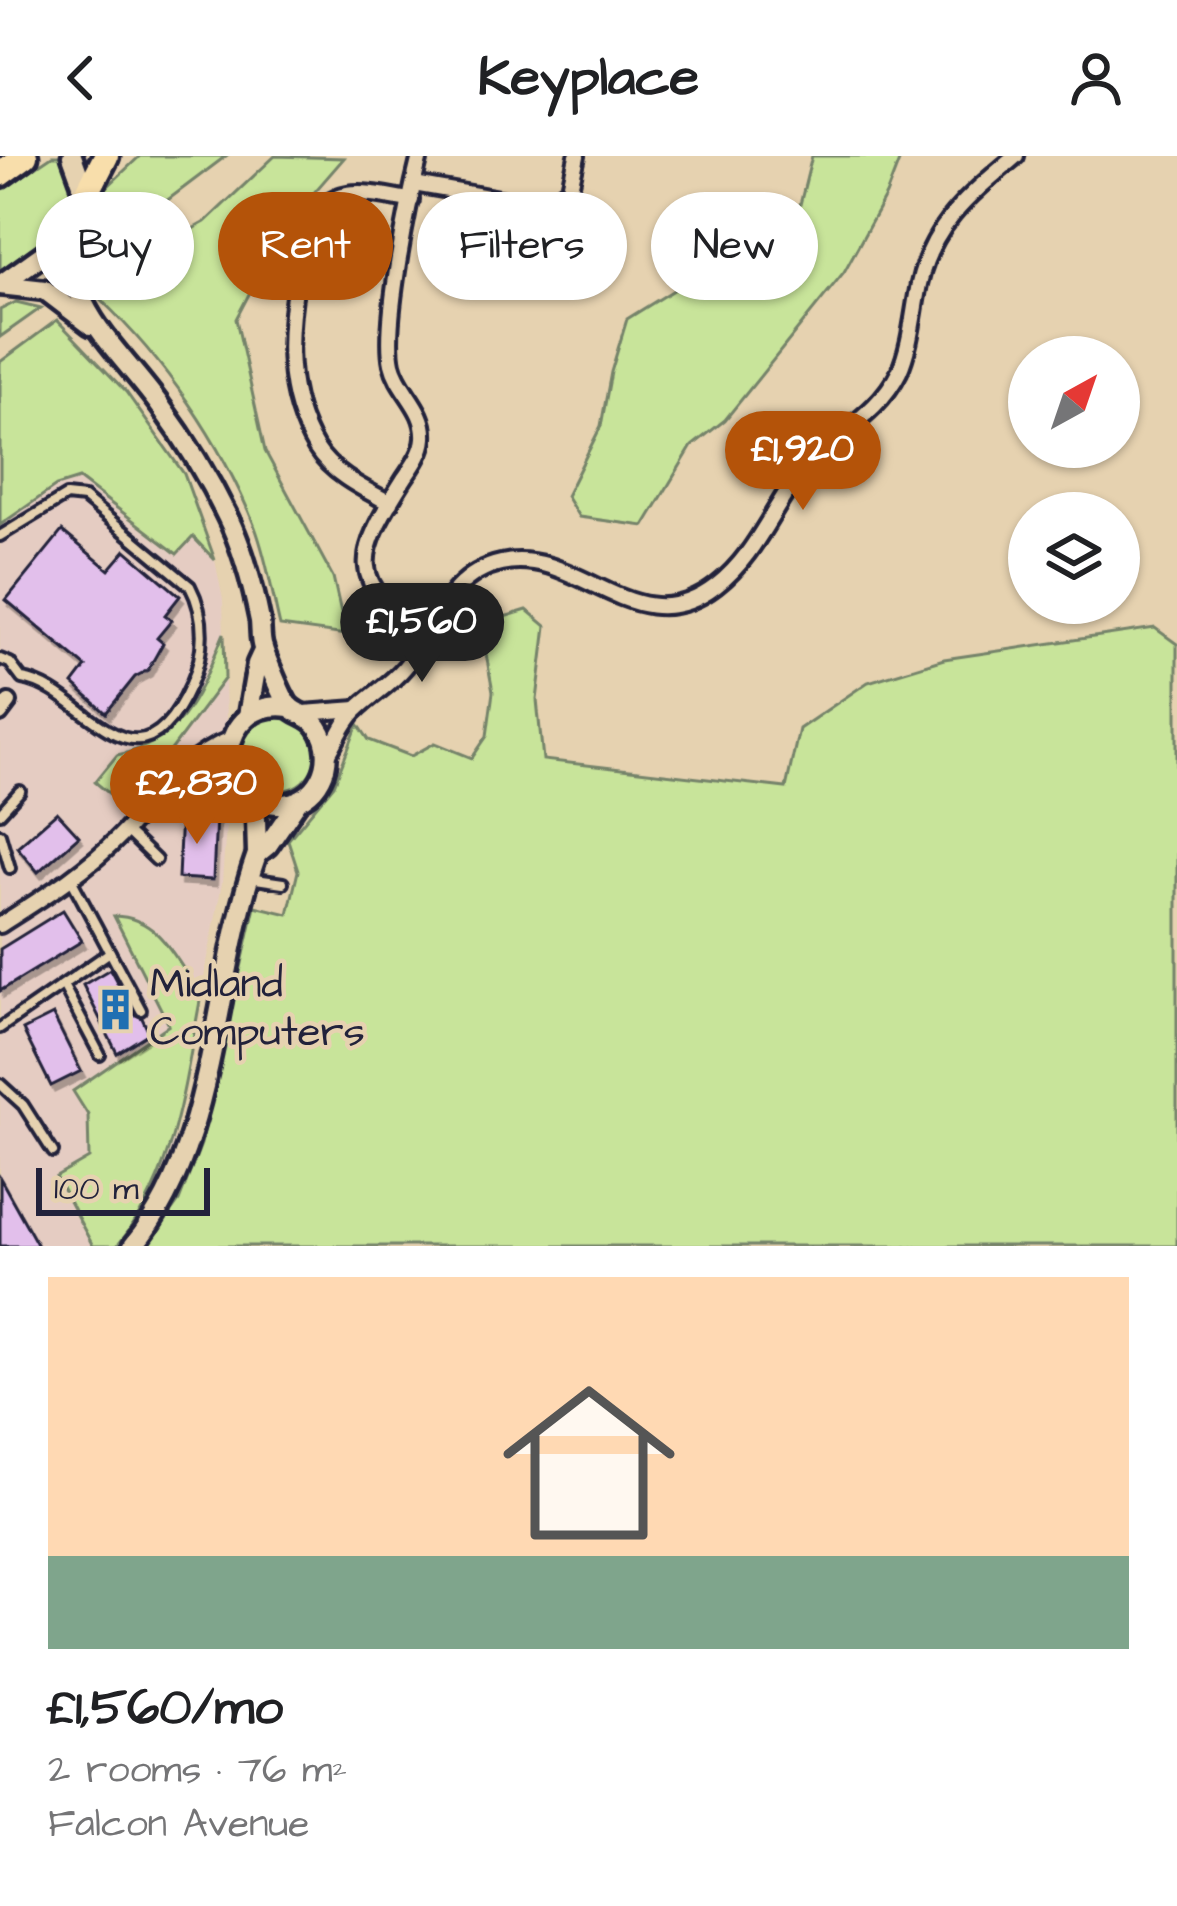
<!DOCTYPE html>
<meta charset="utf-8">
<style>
:root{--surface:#fff;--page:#f2f2f2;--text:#202124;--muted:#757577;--line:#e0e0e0;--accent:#b45309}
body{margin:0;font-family:"Architects Daughter",sans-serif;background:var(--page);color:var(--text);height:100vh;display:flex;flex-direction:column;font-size:45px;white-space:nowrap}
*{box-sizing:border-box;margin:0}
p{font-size:39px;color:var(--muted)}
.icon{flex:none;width:66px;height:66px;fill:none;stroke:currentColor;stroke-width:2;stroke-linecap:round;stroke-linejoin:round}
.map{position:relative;height:1090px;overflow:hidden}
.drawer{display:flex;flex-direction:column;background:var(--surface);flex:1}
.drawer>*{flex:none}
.banner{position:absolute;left:36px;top:36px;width:1107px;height:108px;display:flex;gap:24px}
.needle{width:78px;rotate:40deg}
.buttons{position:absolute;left:1008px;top:180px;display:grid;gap:24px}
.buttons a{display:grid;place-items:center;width:132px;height:132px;border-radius:50%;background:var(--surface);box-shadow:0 3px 9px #0004;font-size:60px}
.scale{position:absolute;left:36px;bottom:30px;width:174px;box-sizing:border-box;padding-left:12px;border:6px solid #22223b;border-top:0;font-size:33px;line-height:42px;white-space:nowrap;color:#22223b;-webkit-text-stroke:9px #e6d2b0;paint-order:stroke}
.price{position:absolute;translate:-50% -102px;padding:0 27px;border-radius:42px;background:var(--accent);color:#fff;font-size:39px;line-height:78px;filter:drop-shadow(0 3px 6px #0008)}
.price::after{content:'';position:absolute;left:50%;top:72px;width:36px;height:27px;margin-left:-18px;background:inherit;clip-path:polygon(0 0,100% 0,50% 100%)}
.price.on{background:#222;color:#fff}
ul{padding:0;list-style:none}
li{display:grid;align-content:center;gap:24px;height:636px;padding:0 48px}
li+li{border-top:3px solid var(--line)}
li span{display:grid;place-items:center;height:372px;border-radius:0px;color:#555}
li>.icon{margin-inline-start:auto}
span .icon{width:216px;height:216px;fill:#fffc;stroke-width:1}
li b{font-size:51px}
.pill{padding:0 42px;border-radius:54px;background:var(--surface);box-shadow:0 3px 9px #0004;font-size:42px;line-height:108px}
.pill.on{background:var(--accent);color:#fff}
header{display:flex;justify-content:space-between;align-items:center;height:156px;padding:0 48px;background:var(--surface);font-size:54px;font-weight:700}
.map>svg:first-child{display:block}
</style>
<header><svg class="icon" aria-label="back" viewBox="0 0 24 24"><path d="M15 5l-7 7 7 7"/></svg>Keyplace<svg class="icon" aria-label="person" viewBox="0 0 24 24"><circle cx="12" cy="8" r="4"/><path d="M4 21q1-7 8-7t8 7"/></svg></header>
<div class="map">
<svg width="1177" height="1090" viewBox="0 0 1177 1090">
<defs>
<filter id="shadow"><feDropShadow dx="3.5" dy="6" stdDeviation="0" flood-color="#0004"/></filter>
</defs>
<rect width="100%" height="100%" fill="#e6d2b0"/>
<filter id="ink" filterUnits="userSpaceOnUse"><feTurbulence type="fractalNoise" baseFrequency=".00833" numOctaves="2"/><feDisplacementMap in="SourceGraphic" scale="24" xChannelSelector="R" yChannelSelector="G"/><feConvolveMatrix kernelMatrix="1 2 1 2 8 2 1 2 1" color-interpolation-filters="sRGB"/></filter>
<g filter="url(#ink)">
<path fill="#e5ccc2" d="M69 178 126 236 184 318 215 404 223 444 228 643 222 727 172 991 157 1028 133 1071 117 1090H0V227Z"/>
<g fill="#c8e49a" stroke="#75836a" stroke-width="3">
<path d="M52 0H67C70 11 78 26 78 38 79 77 27 102 0 121V35Z"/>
<path d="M140 0H226L100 95 103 35Z"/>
<path d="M275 0 344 2 284 71 236 163 265 295 333 421 346 479 280 470C272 437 267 403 255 371 222 287 164 203 99 142L178 81 205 66Z"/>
<path d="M812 0H901L886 39 844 116 725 264 692 290 644 370 579 361 566 340 601 270 611 216 627 163 732 98 792 81Z"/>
<path d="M16 146 41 152 0 181V154Z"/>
<path d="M57 164 126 236 184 318 215 404 193 381 177 398 79 323 56 330 0 369V206Z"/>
<path d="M527 454 546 470 537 544 543 604 786 632 799 573 868 526 944 503 1155 472 1177 488V1090H146L179 1045 201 988 255 750 288 758 298 715 288 684 334 629 358 568 369 584 411 600 435 587 472 602 487 580 493 536 486 498 504 461Z"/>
<path d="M224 477 225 522 163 605 123 649 95 626 117 599C185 586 200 534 224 477Z"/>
<path d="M257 559 301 561 318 588C314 673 195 628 257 559Z"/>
<path d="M114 760C161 761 176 805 201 840 184 927 176 1020 117 1090H93L56 1021 89 1002 88 959 73 935 169 869Z"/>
</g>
<g fill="#e2bfeb" stroke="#22223b" stroke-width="3" filter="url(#shadow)">
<path d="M62 375 109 414 126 394 180 440 165 459 172 464 157 482 163 487 148 514 135 521 106 557 73 528 86 511 6 444Z"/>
<path d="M57 656 79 680 38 716 17 691Z"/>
<path d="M181 658 216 660 213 724 178 722Z"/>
<path d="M63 754 82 785 0 835V793Z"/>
<path d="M110 813 134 858 142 862 149 877 117 897 83 829Z"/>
<path d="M53 859 81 915 51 930 23 874Z"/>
<path d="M0 1022 38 1090H0Z"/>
</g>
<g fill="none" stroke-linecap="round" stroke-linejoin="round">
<defs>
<g id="service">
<path d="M0 380 66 340 84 342 190 430C206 460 205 497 191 528 136 651 85 532 22 523L10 507 0 503"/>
<path d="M0 657 20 635"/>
<path d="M126 675 156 704"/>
<path d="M0 678 10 712"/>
<path d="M249 722 283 727"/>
<path d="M71 723 141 854"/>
<path d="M63 829 100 899"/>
<path d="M0 872 110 796"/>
<path d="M0 928 23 949 53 996"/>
</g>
<g id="minor">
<path d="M420 0C409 44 383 167 392 208 398 235 426 252 424 282 423 297 412 311 404 323 356 399 345 425 427 479"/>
<path d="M414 28 545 51 570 32 577 0"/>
<path d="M390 347C364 333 332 318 316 292 284 238 287 179 297 120 301 89 304 56 337 41 359 32 388 41 411 44"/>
<path d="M304 557 357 553"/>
<path d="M0 558 9 546"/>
<path d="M328 599C337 584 344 565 357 553 373 538 391 528 405 511 436 473 446 419 501 407 579 390 636 492 716 430 759 397 774 345 809 306 839 275 879 257 899 216 911 189 913 157 919 128 932 68 972 37 1016 0"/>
<path d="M190 606 233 619"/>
<path d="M0 769C42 742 85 716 120 680 155 643 183 602 231 583"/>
</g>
<g id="tertiary">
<path d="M72 0 82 28V47"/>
<path d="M73 70C58 149 120 193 161 251 187 286 208 321 227 360 243 392 253 430 260 465 261 474 260 484 263 492 265 500 284 546 289 550 297 559 310 559 318 571 340 603 318 650 277 648 208 645 216 541 289 551"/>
<path d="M0 129 56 89 71 72"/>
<path d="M0 129 45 134 91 169"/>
<path d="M248 560 257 508 263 495"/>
<path d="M257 698 268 689 298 645"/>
<path d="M133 1090C218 989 213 820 257 698L256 663 251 641"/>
</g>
<g id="trunk">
<path d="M0 18 25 0"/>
<path d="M82 47 106 0"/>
</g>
</defs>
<use href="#service" stroke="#22223b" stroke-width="16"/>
<use href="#minor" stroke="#22223b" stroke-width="22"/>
<use href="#tertiary" stroke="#22223b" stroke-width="27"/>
<use href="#trunk" stroke="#22223b" stroke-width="33"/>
<use href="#service" stroke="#e6d2b0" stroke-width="8"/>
<use href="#minor" stroke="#e6d2b0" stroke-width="14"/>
<use href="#tertiary" stroke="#e6d2b0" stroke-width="18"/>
<use href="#trunk" stroke="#f8deab" stroke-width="24"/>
</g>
</g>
<defs>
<symbol id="building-bare" viewBox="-9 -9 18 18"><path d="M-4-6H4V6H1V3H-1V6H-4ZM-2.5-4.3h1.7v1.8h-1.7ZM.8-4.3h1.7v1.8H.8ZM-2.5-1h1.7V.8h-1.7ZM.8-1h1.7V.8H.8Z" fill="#1f6fb2" stroke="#e6d2b0" stroke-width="2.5" paint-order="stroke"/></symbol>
</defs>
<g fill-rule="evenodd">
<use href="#building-bare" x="86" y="824" width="59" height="59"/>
</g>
<g text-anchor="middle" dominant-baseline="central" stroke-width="9" stroke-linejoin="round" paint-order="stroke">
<g font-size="42" fill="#22223b" stroke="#e6d2b0" text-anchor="start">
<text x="150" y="829">Midland<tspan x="150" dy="48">Computers</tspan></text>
</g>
</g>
</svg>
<div class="buttons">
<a><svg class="needle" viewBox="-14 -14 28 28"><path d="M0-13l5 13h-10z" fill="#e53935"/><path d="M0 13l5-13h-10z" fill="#757577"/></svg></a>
<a><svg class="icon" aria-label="layers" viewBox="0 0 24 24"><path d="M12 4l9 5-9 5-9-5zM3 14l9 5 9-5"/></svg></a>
</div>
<div class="scale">100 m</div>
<b class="price" style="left:803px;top:357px">£1,920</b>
<b class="price on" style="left:422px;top:529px">£1,560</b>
<b class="price" style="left:197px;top:691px">£2,830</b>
<div class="banner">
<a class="pill">Buy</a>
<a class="pill on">Rent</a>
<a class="pill">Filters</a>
<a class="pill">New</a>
</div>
</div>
<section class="drawer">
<ul>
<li><span style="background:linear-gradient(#ffd9b3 75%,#7fa58c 0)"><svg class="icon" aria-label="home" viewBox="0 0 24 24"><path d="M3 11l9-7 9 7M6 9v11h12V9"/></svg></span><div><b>£1,560/mo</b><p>2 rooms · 76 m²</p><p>Falcon Avenue</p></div></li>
</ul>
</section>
